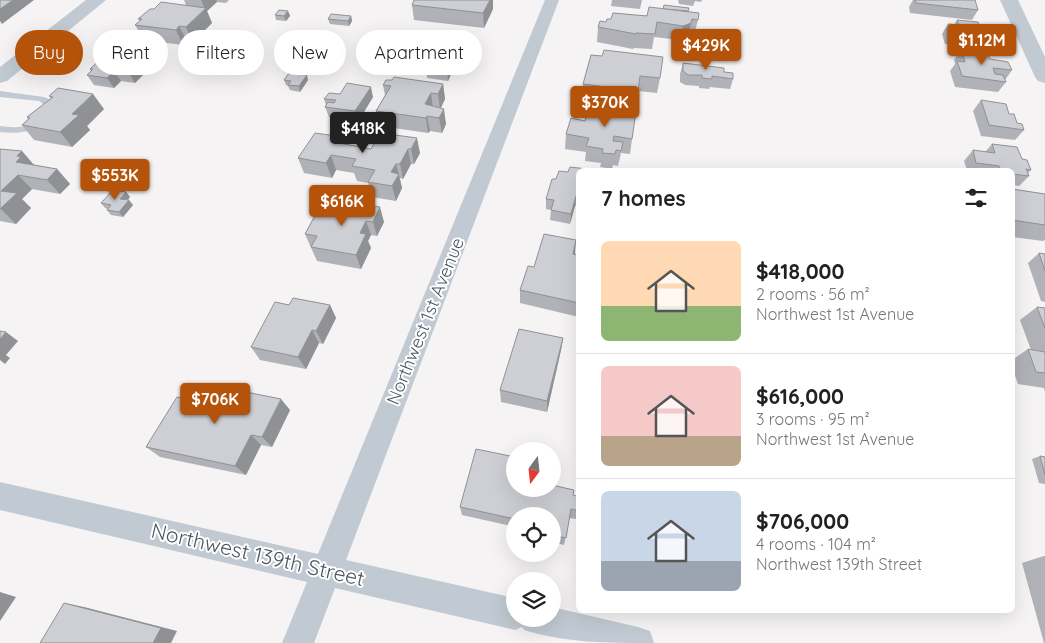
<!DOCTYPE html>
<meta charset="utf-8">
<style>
:root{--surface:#fff;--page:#f2f2f2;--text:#222;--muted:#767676;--line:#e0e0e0;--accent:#b45309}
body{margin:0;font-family:Quicksand,sans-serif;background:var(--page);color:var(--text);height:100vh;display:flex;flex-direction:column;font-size:19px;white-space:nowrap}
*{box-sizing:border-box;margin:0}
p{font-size:16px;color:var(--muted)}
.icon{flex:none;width:28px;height:28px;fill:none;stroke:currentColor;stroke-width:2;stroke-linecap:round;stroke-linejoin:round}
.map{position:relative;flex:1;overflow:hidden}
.side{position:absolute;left:576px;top:168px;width:439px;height:445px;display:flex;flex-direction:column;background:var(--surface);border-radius:8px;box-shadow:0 5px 20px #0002}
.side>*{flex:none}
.top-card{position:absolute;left:15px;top:30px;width:475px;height:45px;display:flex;gap:10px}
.needle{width:32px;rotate:195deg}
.tools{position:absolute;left:506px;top:442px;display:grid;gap:10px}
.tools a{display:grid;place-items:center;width:55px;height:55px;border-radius:50%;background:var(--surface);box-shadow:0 5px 20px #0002;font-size:25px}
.price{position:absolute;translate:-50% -42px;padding:0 11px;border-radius:5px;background:var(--accent);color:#fff;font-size:16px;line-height:32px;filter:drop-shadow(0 1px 2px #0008)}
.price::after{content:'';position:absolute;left:50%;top:30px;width:15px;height:11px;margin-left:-8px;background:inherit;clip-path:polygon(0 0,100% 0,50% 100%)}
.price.current{background:#222;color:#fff}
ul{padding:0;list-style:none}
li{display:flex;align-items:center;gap:15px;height:125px;padding:0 25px}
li+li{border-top:1px solid var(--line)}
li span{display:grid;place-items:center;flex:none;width:140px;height:100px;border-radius:8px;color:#555}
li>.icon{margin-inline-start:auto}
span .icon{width:60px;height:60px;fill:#fffc;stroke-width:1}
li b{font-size:21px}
h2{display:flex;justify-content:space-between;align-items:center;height:60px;padding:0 25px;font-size:21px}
.chip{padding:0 18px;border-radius:22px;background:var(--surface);box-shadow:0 5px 20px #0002;font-size:18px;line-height:45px}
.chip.current{background:var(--accent);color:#fff}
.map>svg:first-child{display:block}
</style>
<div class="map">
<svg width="1045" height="643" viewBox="0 0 1045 643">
<rect width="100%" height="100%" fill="#f5f3f3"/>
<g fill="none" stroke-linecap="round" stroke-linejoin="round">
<path fill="#c1cad2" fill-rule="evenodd" d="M0 91 44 97 49 99 56 108C43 130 25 135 0 132V126C20 129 36 127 48 108L39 101 0 97Z"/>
<path fill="#c1cad2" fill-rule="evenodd" d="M545 0H559L346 560 515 598V619H552V607L638 627 650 631 654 643C610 643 565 643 524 630L522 627 515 630 335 588 314 643H282L307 582 0 510V482L318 554Z"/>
<g fill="#c1cad2" fill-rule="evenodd">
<path d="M86 0H106L7 81 0 83V67Z"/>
<path d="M1000 0H1018L1045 57V83L1038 81 1035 77Z"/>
</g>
</g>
<g fill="#b0b2b7">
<path d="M184 0H229L226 3 217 2 207 11 212 23 193 42 187 41 183 45 144 40 135 25 140 21 138 19 154 9 186 5Z"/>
<path d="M612 0H642L640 9 611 6Z"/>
<path d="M678 0H702L701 2 695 1 693 6 679 4Z"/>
<path d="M913 0H973L978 10 972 20 910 13 909 7Z"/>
<path d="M412 5 493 9 484 28 414 20Z"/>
<path d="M288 11 290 16 286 21 276 20 275 15Z"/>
<path d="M689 11 698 20 694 35 688 34V38L680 40 654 37 652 49 634 48 633 49 597 42 598 27 611 19Z"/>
<path d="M351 16 352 21 349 26 330 24 328 19Z"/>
<path d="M957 20 981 30 990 37 983 47H980L977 51 956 49V46L945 44 942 34 948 24 954 25Z"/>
<path d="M471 40 472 50 461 71 453 70 448 81 427 78 426 67Z"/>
<path d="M961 50 990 59 1012 70 1005 80 1006 82 998 92 955 87 950 71 955 64 954 60Z"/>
<path d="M143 54 149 64 141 71 143 75 135 83 121 81 114 88 94 85 87 75 91 71 90 69 107 57Z"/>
<path d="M591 55 660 78 657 93 638 91 635 106 581 99 583 84Z"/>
<path d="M683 63 724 72 733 79 730 89 710 87 709 89 699 88V86L685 85 680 82V74Z"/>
<path d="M284 80H308L300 92 290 90 288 86 286 85Z"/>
<path d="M392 80 443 84 445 99 441 108 446 124 442 133 430 131 428 133 380 126 376 111 385 95 383 85Z"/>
<path d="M49 96 104 109 87 126 90 130 72 147 34 140 22 125 28 119 27 117 51 99Z"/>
<path d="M373 97 358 122 329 117 325 107 326 105 324 99Z"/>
<path d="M981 100 1009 114 1017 123 1024 130 1015 140 981 136 973 111Z"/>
<path d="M571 118 632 139 630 154 621 153 618 166 613 165 612 169 600 167 601 163 585 161 586 152 565 149 566 134Z"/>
<path d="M380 133 420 153 414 164H411L403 179 400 178 402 188 396 201 372 197 368 183 357 181 354 173 336 170 332 178 304 173 298 158 343 137 345 144 371 149Z"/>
<path d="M992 144 1022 159 1031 170 1028 173 1029 176 1019 186 1012 185V170H967L964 161 973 150 985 152Z"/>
<path d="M0 149 35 165 57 169 70 184 60 194 32 189 22 199 31 208 16 224 0 221Z"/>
<path d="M579 170V207L575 206 570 224 550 220 551 210 546 209V199L556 179 568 172Z"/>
<path d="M1012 189 1045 194V240L1043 241 1012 237Z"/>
<path d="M126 192 130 197 127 200 133 205 123 217 111 215 107 210 108 209 105 208 101 203Z"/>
<path d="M318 210 384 222 377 236 371 235 368 241 371 248 361 269 317 261 305 234Z"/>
<path d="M1039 253 1045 254V302L1041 301 1028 263Z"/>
<path d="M575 255H579V317L520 303V290L534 267Z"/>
<path d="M289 305H330L336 318 323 344 319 343 306 369 260 360 251 347Z"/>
<path d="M1037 307 1045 308V392L1044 388 1018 384 1012 367V360L1028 349 1031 350 1020 320Z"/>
<path d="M563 338 561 350 547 412 501 402 500 390Z"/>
<path d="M206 403 290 410 272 447 261 445 246 475 160 457 146 447Z"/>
<path d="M1040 456 1045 457V484L1039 483 1032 459Z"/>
<path d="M515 489 573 495 579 511 576 519 569 518 564 545 552 542V516H515V527L462 515 460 507Z"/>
<path d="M1044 556H1045V643H1044L1022 563Z"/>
</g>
<g fill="#909195">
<path d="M13 0H34L2 24 0 21V9Z"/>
<path d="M201 0H216L217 2 207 11 212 23 193 42 186 27 205 9Z"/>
<path d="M490 0H493V9L484 28 483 13Z"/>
<path d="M288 11 290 16 286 21 284 16Z"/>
<path d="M351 16 352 21 349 26 348 21Z"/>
<path d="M691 23 688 38 680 40 683 26Z"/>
<path d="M179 26 187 41 183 45 176 30Z"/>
<path d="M471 40 472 50 461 71 460 61Z"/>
<path d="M143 54 149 64 141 71 143 75 135 83 129 73 130 64Z"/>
<path d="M452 60 453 70 448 81 447 70Z"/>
<path d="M114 71 121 81 114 88 107 78Z"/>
<path d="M307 75 308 80 300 92 299 86Z"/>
<path d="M443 84 445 99 440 109 438 94Z"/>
<path d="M371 87 373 97 358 122 355 111Z"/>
<path d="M431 93 433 108 425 104Z"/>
<path d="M93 94 104 109 87 126 90 130 72 147 60 132 72 114Z"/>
<path d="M444 109 446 124 442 133 439 118Z"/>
<path d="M427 116 430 131 428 133 426 118Z"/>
<path d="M343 137 347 152 344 158 339 143Z"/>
<path d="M417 138 420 153 414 164 411 149Z"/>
<path d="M408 149 411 164 403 179 400 164Z"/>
<path d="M22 151 35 166 16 162 17 156Z"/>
<path d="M331 155 336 170 332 178 326 163Z"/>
<path d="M396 164 402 188 396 201 392 186 391 172Z"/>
<path d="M57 169 70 184 60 194 47 180Z"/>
<path d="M18 175 32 189 22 199 31 208 16 224 1 209V191Z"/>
<path d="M126 192 130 197 124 204 120 199Z"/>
<path d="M576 196 575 206 570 224 571 214Z"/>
<path d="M129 200 133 205 123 217 119 212Z"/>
<path d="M380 207 384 222 377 236 373 222Z"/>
<path d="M366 221 371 235 368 241 371 248 361 269 356 255 360 233Z"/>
<path d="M576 240 575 254 571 268 573 254Z"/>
<path d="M330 305 336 318 323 344 316 331Z"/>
<path d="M312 330 319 343 306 369 298 357Z"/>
<path d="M6 332 18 341 6 355 10 358 5 364 0 360V339Z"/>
<path d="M563 338 561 350 547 412V401Z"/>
<path d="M281 399 290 410 272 447 262 437Z"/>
<path d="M251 435 261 445 246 475 235 466Z"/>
<path d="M0 592 16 597 0 621Z"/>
<path d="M64 603 84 607 177 631 171 643H153Z"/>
</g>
<g fill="#cdcfd5" stroke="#909195">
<path d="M0 0H13L0 9Z"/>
<path d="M414 0H490L483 13 412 5Z"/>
<path d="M915 0H975L978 10 916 3Z"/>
<path d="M161 2 206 8 186 27 179 26 176 30 135 25 142 19H138L150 9H154Z"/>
<path d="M664 5 689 8 688 11 663 9Z"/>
<path d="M649 7 699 13 698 20 692 19 691 23 683 26 657 22 655 34 636 33V34L598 27 600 21 606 22 607 19H611L613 13 647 16Z"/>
<path d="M279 10 288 11 284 16 275 15Z"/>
<path d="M331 14 351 16 348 21 328 19Z"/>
<path d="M957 20 978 22 981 30 987 31 990 37 983 36 985 41 963 38 962 35 951 34 948 24 959 25Z"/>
<path d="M443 36 471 40 460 61 452 60 447 70 426 67Z"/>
<path d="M115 50 143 54 130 64 137 65 129 73 114 71 107 78 87 75 93 69H90L103 57H107Z"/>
<path d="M604 50 663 57 660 78 640 76 638 91 583 84 591 55 602 56Z"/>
<path d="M961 50 987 53 990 59 1008 62 1012 70 993 68 995 74 1003 75 1006 82 962 76 957 61 965 62Z"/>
<path d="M683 63 724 68V72L733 73V79L712 76V79L702 78V75H688L683 71Z"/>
<path d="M289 73 307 75 299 86 288 85 291 81 284 80Z"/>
<path d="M394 77 443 84 438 94 431 93 425 104 444 109 439 118 427 116 426 118 376 111 391 86 383 85 386 80H392Z"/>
<path d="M347 83 371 87 355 111 325 107 328 102 334 103 336 100 324 99 329 93 340 94Z"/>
<path d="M58 88 93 94 72 114 79 115 60 132 22 125 30 118 27 117 53 97 49 96Z"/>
<path d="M981 100 1006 104 1009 114H1014L1017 123 1022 124 1024 130 989 125Z"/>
<path d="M593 105 636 111 632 139 614 136 613 141 623 142 621 151 616 150 615 154 602 153 603 149 586 146 589 138 566 134 571 118 585 121 587 113 591 114Z"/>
<path d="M315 133 343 137 339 143 371 149 380 133 417 138 411 149H408L400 164H396L391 172 399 174 392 186 368 182 375 170 352 166 356 159 331 155 326 163 298 158Z"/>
<path d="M992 144 1017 147 1022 159 1027 160 1031 170 1026 169 1029 176 1012 174V170H1001L999 166 976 163 973 150 995 153Z"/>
<path d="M0 149 22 151 17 156 21 157 16 162 57 169 47 180 18 175 1 191 17 193 0 209Z"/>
<path d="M570 167 587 169 579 170V196H576L571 214 551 210 554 200 546 199 552 179H556L559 171 568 172Z"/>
<path d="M1012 189 1045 194V225L1012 220Z"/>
<path d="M113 190 126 192 120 199 129 200 119 212 107 210 111 205 101 203Z"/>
<path d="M336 201 380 207 373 222 366 221 360 233 366 234 356 255 311 247 317 236 305 234 318 210 330 212Z"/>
<path d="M544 234 576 240 573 254 579 255V303L520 290 528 266 534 267Z"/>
<path d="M1039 253 1045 254V271Z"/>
<path d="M293 298 330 305 316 331 312 330 298 357 251 347 275 302 289 305Z"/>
<path d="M1037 307 1045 308V328Z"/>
<path d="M519 329 563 338 547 401 500 390Z"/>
<path d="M0 331 6 332 0 339Z"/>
<path d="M1028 349 1045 352V373L1036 372Z"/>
<path d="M216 386 281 399 262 437 251 435 235 466 146 447 177 397 206 403Z"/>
<path d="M476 449 515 457V489H552V485L574 490 573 495 579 497V511L571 509 566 538 552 535V516H515V519L460 507Z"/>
<path d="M1040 456 1045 457V475Z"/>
<path d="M64 603 161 628 153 643H40Z"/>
</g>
<g text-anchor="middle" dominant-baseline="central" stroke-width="4" stroke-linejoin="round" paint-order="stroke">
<g font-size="18" fill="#4a5661" stroke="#fff">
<text transform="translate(425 321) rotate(-68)">Northwest 1st Avenue</text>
</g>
<g font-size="21" fill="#4a5661" stroke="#fff">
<text transform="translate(258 554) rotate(13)">Northwest 139th Street</text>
</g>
</g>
</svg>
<div class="tools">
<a><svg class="needle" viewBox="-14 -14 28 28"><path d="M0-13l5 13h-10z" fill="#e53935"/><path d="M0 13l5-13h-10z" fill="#767676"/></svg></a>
<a><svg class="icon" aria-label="locate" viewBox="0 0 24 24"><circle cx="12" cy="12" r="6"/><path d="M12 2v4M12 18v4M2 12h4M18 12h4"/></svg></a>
<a><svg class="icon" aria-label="layers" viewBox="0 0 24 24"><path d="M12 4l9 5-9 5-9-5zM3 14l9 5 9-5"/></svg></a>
</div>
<b class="price" style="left:982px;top:66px">$1.12M</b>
<b class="price" style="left:706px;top:71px">$429K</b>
<b class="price" style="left:605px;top:128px">$370K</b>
<b class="price current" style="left:363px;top:154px">$418K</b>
<b class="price" style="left:115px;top:201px">$553K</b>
<b class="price" style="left:342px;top:227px">$616K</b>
<b class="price" style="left:215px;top:425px">$706K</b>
<div class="top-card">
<a class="chip current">Buy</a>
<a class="chip">Rent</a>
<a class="chip">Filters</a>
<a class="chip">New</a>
<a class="chip">Apartment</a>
</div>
<section class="side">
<h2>7 homes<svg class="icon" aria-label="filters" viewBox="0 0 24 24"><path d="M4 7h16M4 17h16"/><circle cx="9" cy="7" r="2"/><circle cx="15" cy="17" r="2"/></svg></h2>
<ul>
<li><span style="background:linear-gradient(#ffd9b3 65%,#8fb573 0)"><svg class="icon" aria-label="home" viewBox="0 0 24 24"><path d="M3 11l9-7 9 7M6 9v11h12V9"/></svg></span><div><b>$418,000</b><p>2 rooms · 56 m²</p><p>Northwest 1st Avenue</p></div></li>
<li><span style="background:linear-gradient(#f6c9c9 70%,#b9a48a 0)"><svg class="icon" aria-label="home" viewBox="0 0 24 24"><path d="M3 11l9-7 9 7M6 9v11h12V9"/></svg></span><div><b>$616,000</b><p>3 rooms · 95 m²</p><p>Northwest 1st Avenue</p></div></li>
<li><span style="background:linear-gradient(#c9d6e8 70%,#9aa5b1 0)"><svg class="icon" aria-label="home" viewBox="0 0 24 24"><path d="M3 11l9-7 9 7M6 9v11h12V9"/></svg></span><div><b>$706,000</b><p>4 rooms · 104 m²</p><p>Northwest 139th Street</p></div></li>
</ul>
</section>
</div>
